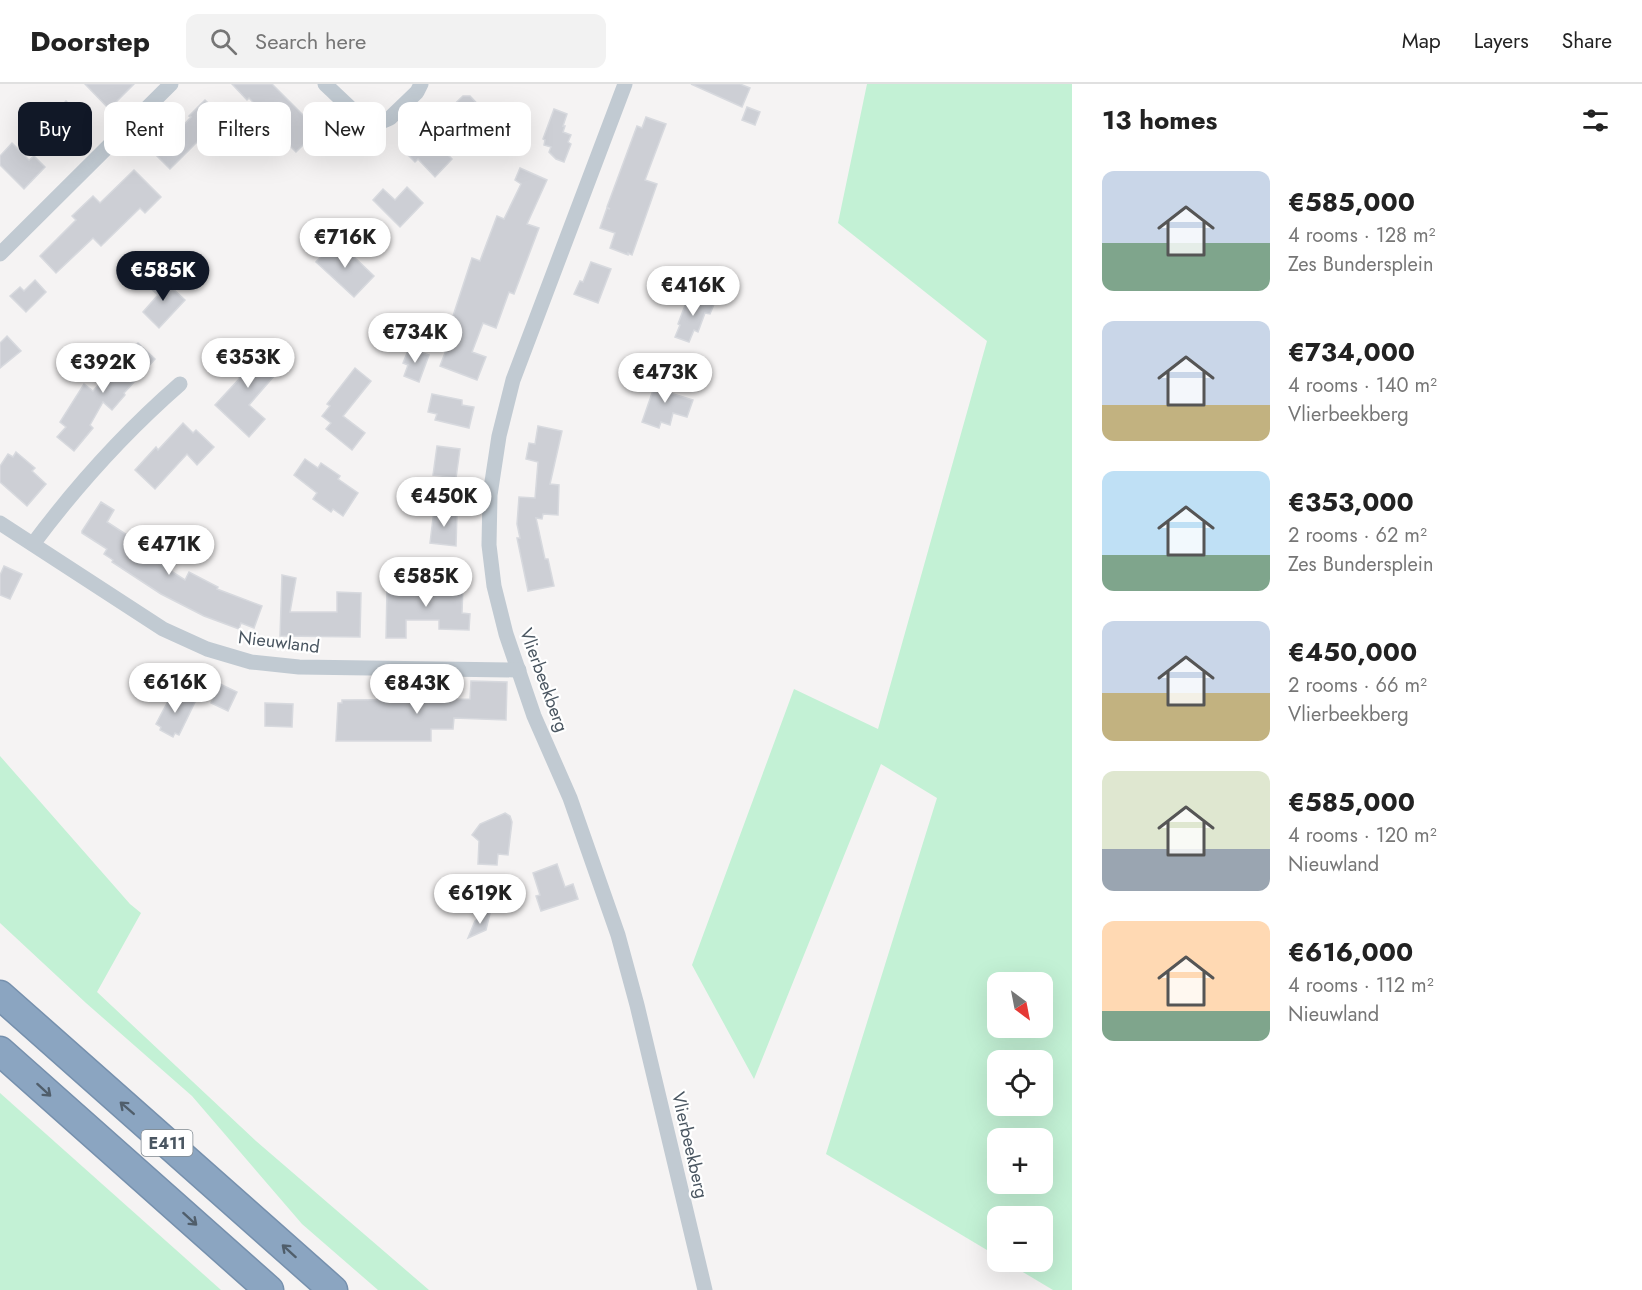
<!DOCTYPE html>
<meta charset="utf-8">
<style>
:root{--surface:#fff;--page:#f2f2f2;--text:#222;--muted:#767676;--line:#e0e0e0;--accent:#111827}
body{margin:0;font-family:Jost,sans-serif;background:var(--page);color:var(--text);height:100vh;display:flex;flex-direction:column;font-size:22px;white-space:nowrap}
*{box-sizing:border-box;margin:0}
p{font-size:20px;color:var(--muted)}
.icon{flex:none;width:33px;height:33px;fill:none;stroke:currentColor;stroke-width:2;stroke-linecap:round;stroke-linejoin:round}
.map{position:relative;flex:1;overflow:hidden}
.details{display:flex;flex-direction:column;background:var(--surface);width:570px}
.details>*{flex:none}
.guide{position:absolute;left:18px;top:18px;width:570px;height:54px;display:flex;gap:12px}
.needle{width:39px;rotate:148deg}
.fabs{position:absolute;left:987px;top:888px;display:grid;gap:12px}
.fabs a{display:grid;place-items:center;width:66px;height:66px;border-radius:12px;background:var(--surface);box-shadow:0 6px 24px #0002;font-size:30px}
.price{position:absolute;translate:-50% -51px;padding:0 14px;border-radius:21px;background:#fff;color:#222;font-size:20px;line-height:39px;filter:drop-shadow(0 2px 3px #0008)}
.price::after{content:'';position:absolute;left:50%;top:36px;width:18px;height:14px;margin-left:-9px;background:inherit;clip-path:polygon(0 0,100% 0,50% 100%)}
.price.selected{background:var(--accent);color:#fff}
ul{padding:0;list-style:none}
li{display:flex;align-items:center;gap:18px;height:150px;padding:0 30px}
li span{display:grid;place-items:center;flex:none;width:168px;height:120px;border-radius:12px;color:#555}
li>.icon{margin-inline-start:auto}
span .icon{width:72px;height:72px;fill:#fffc;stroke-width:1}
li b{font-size:26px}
h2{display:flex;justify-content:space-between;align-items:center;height:72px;padding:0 30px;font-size:26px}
.pill{padding:0 21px;border-radius:12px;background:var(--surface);box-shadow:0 6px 24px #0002;font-size:21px;line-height:54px}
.pill.selected{background:var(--accent);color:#fff}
header{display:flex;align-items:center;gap:36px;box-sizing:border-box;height:84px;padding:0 30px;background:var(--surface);border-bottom:2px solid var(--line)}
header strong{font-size:28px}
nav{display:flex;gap:33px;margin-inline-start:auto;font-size:21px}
.search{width:420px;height:54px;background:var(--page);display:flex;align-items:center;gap:15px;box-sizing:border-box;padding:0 21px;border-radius:12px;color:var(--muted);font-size:22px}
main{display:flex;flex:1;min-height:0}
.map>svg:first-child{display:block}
</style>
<header>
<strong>Doorstep</strong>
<div class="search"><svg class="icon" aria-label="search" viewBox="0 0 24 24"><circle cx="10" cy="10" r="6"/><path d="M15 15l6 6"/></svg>Search here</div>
<nav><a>Map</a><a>Layers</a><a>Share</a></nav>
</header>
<main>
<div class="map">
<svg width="1072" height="1206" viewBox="0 0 1072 1206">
<rect width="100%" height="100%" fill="#f5f3f3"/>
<g fill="#c3f1d5" fill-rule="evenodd">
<path d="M867 0H1072V1206H1053L1006 1178H1042V1132H998L997 1172 826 1070 937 714 881 680 754 995 692 881 794 605 878 645 987 257 838 139ZM998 898H1042V944H998ZM998 976H1042V1022H998ZM1042 1054V1100H998V1054Z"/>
<path d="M0 672 130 820 141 829 97 908 256 1057 429 1206H378L302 1140 192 1012 86 919 0 839Z"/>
<path d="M0 1009 221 1206H0Z"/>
</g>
<g fill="#cdcfd5" stroke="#d7d9de" stroke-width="1.5">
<path d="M85 0H134L109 25Z"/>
<path d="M232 0H272L304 32 309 27 323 41 296 68 276 48 279 45 249 14 247 16Z"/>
<path d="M691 0H740L750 4 742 23Z"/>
<path d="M463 12H470L484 27 444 67 452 75 435 93 418 75 415 78 405 68Z"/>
<path d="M205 16 235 45 219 62 206 49 170 85 156 71 191 33 189 32Z"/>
<path d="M66 17 84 36 61 60 42 41Z"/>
<path d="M747 23 760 28 755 41 742 36Z"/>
<path d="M554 25 567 30 563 42H565L563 48 571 51 568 58 571 60 564 78 556 75 549 68 551 63 544 61 545 56 543 55Z"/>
<path d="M646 33 666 40 645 96 657 100 632 171 628 169V171L610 164 615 149 600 144 607 124 610 125 607 123 637 42 642 44Z"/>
<path d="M12 59 29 76 34 72 45 83 24 105 0 81V72Z"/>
<path d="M520 84 547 96 527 140 539 144 514 210 509 208 496 244 483 239 472 268 486 273 477 296 440 282 456 240 451 238 472 174 480 177 497 132 504 135 521 100 515 96Z"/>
<path d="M134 86 161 113 145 129 140 124 101 162 93 154 56 189 40 172 76 136 72 132 93 112 100 119Z"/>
<path d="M407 103 423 119 400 143 373 116 383 105 395 116Z"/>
<path d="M336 156 374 192 354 213 316 178Z"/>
<path d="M591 178 611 185 598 219 574 210 580 197 583 198Z"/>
<path d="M158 191 185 216 159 244 143 228 158 211 148 202Z"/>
<path d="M35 196 46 208 26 228 10 212 20 203 24 207Z"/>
<path d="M694 210 715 218 710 230 705 229 698 248 694 246 689 258 675 253 680 241 678 240 687 216 691 218Z"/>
<path d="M7 252 21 267 0 284V259Z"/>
<path d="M138 259 155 275 124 309 125 311 112 326 103 318 90 341 93 344 74 367 57 353 66 343 60 338 84 300 93 307 117 281 115 280 118 276 114 272 124 260 131 267Z"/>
<path d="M249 259 268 276 270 274 281 284 249 321 265 335 249 353 215 321 240 294 232 286 239 278 235 275Z"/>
<path d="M409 264 429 271 419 298 404 292 408 281 403 279Z"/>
<path d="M355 284 371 297 343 332 365 349 352 366 326 345 331 339 322 332 330 322 327 320Z"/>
<path d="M658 292 674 297 670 309 693 316 687 333 673 329 670 341 661 338 659 344 642 338Z"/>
<path d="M432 310 462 316V321L474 323 469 344 435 336 437 330 428 328Z"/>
<path d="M183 339 193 349 196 346 214 363 197 381 187 370 155 405 135 386 156 363 158 366Z"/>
<path d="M538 342 562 347 550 400 559 401 558 431 543 430 542 435 536 434 545 475H548L554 502 528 507 517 454H520L517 440 519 413 535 414 538 378 526 375 529 359 535 360Z"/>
<path d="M437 362 460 365 456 394 433 391Z"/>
<path d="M16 368 35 384 32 387 46 400 27 422 0 398V382L8 370 13 373Z"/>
<path d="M305 375 318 384 321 379 340 392 338 395 358 409 343 432 333 425 331 428 313 415 317 409 294 391Z"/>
<path d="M101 418 114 426 107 438 138 458 135 464 185 496 189 488 218 503 217 505 262 522 254 544 241 539 239 545 204 532 161 510 112 478 113 476 104 470 107 465 82 449V447Z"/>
<path d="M434 426 457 429 456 462 430 459Z"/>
<path d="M4 482 22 490 10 515 0 511V491Z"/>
<path d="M282 491 296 494 290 528H337V508L361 509 360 553 280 552Z"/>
<path d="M440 499 463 500 462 529 470 530 469 546 439 545V536H406V554H386L387 504 439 505Z"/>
<path d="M471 597 507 598 506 636 454 634 453 645H431V657H336L338 619H342V616L470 615Z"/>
<path d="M220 600 237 608 228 627 211 619Z"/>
<path d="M174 606 195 618 179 651 175 649 173 653 160 646 161 643 156 640Z"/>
<path d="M265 619 293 620 292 643 265 642Z"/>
<path d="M505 729 510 732 512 738 508 771 498 770 497 781 478 780 479 757 472 751 480 740Z"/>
<path d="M557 780 565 803 573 800 578 815 541 827 536 812 540 811 533 789Z"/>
<path d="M491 825 486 846 468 854 475 837Z"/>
</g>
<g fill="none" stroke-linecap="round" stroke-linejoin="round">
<defs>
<g id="highway">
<path d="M0 911 333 1206"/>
<path d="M0 967 269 1206"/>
</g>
</defs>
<use href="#highway" stroke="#7690ad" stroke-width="31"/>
<g stroke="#c1cad2" stroke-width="15">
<path d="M325 0 363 36 376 40 390 34 417 8 421 0"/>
<path d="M625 0 513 296 499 352 490 411 489 461 494 502 506 550 534 632 570 714 618 851 637 921 705 1206"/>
<path d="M0 170 171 0"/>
<path d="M0 439 163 545 207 565 251 578 299 583 519 586"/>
<path d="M33 460C77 401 125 348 180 300"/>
</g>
<use href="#highway" stroke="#8ba5c1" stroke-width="28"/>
</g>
<defs><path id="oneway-shaft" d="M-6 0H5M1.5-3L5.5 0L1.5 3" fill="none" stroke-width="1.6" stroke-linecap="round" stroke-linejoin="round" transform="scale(1.5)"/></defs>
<g stroke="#505e6b">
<use href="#oneway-shaft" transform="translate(44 1006) rotate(42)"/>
<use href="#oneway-shaft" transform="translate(127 1024) rotate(-139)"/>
<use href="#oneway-shaft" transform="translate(190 1135) rotate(42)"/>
<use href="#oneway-shaft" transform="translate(289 1167) rotate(-138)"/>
</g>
<g text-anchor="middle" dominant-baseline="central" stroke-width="4.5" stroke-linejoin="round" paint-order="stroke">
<rect fill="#fff" stroke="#808990" stroke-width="1.5" x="141.5" y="1046" width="51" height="26" rx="4.5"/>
<g font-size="16" font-weight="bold" fill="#4a5661">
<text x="167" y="1059">E411</text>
</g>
<g font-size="18" fill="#4a5661" stroke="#fff">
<text transform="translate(279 558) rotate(7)">Nieuwland</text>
<text transform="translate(544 596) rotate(70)">Vlierbeekberg</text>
<text transform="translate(690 1061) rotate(77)">Vlierbeekberg</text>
</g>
</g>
</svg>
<div class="fabs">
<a><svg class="needle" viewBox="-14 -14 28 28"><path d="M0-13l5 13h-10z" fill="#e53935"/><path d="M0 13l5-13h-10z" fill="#767676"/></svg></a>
<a><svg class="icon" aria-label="locate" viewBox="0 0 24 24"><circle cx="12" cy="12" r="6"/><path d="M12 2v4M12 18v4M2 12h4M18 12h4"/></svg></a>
<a>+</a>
<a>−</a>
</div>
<b class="price" style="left:345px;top:185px">€716K</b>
<b class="price selected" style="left:163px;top:218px">€585K</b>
<b class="price" style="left:693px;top:233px">€416K</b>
<b class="price" style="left:415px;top:280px">€734K</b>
<b class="price" style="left:248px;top:305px">€353K</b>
<b class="price" style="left:103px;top:310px">€392K</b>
<b class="price" style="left:665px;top:320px">€473K</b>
<b class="price" style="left:444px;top:444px">€450K</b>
<b class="price" style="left:169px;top:492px">€471K</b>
<b class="price" style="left:426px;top:524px">€585K</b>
<b class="price" style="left:175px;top:630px">€616K</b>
<b class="price" style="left:417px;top:631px">€843K</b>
<b class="price" style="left:480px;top:841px">€619K</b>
<div class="guide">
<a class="pill selected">Buy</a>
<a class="pill">Rent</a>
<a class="pill">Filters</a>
<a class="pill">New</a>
<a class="pill">Apartment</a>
</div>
</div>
<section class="details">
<h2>13 homes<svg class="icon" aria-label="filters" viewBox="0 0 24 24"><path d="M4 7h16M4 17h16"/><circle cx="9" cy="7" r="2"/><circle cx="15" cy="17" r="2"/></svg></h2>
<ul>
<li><span style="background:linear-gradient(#c9d6e8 60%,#7fa58c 0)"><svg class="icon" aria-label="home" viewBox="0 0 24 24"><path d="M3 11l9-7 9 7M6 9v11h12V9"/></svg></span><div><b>€585,000</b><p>4 rooms · 128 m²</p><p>Zes Bundersplein</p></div></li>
<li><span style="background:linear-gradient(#c9d6e8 70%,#c2b280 0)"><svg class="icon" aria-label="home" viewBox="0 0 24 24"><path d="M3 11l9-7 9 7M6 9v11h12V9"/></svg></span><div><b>€734,000</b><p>4 rooms · 140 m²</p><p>Vlierbeekberg</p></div></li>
<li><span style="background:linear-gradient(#bfe0f5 70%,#7fa58c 0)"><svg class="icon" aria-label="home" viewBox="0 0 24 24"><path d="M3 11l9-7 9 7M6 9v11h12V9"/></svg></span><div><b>€353,000</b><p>2 rooms · 62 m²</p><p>Zes Bundersplein</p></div></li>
<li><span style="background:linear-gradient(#c9d6e8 60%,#c2b280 0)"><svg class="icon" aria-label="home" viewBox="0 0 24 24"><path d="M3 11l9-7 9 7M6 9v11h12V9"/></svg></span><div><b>€450,000</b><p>2 rooms · 66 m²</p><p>Vlierbeekberg</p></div></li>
<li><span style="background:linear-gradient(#dfe7d0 65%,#9aa5b1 0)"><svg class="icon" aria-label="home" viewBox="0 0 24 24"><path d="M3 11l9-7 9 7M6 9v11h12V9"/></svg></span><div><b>€585,000</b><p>4 rooms · 120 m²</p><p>Nieuwland</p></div></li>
<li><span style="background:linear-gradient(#ffd9b3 75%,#7fa58c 0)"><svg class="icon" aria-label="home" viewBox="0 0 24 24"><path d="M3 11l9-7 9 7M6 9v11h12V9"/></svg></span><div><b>€616,000</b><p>4 rooms · 112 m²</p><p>Nieuwland</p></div></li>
</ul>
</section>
</main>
